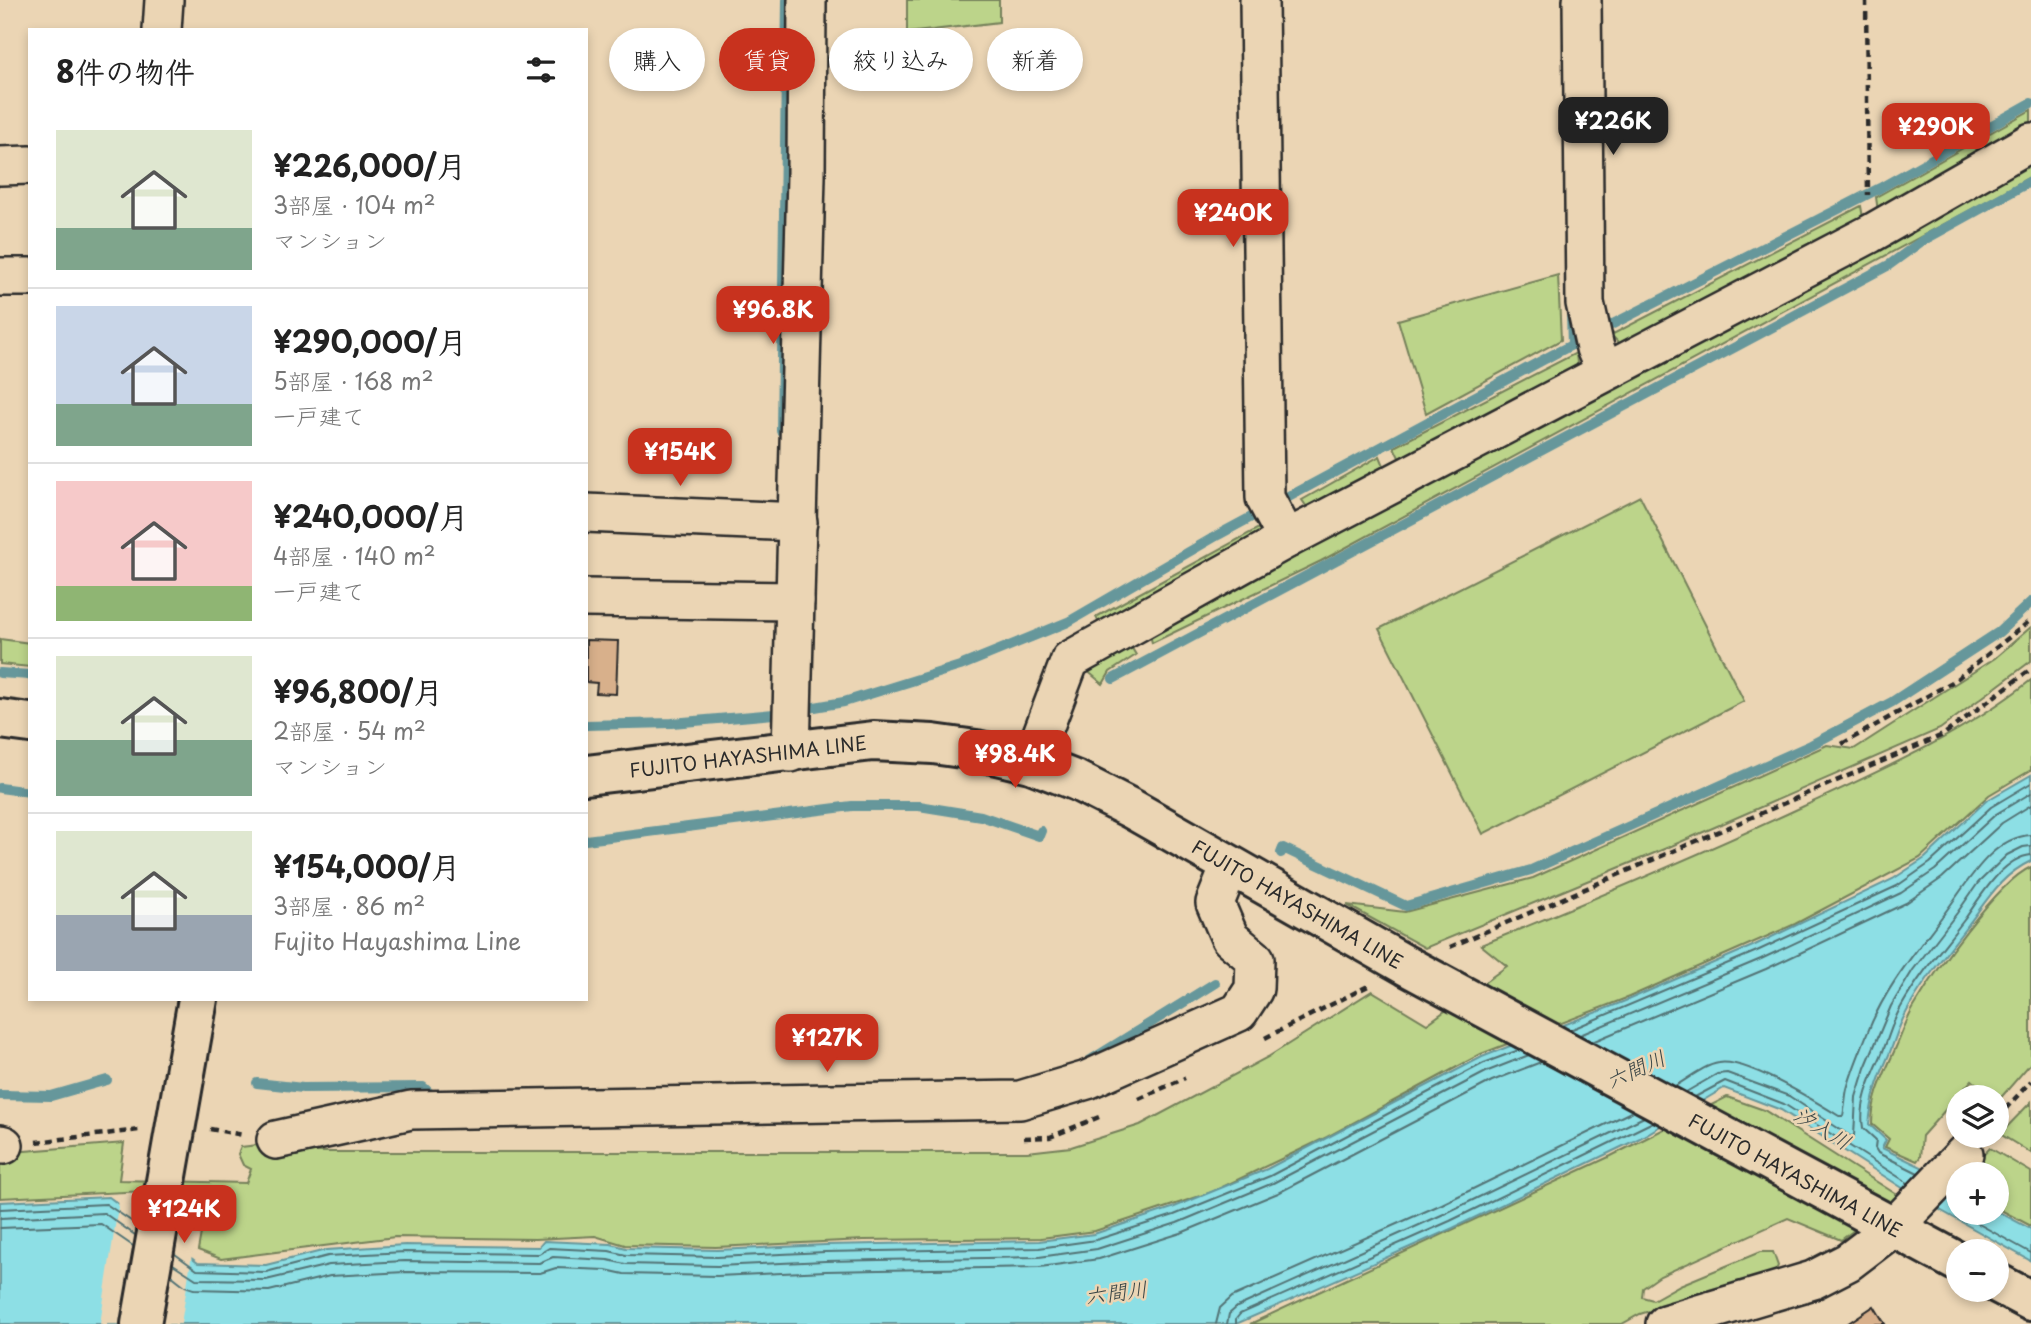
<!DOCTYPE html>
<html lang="ja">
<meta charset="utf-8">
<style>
:root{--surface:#fff;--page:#f2f2f2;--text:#222;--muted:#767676;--line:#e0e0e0;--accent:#c8321e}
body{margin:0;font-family:"Playpen Sans","Klee One",sans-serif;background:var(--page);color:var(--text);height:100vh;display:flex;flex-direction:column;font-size:26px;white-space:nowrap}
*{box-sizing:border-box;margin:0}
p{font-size:23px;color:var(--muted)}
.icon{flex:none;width:38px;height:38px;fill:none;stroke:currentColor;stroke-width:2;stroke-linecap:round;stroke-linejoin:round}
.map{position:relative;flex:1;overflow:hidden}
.panel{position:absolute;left:28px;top:28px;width:560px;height:973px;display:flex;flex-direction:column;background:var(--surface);border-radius:0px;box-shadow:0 4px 10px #0003}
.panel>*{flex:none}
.banner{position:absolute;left:609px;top:28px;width:665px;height:63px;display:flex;gap:14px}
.buttons{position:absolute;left:1946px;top:1085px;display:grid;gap:14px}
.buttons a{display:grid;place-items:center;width:63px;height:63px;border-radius:50%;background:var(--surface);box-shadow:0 4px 10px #0003;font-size:35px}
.price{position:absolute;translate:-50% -60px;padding:0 16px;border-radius:14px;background:var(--accent);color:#fff;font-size:23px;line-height:46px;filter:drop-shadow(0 2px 4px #0008)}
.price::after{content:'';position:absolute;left:50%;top:42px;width:21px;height:16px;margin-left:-10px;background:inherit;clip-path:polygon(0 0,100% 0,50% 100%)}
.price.current{background:#222;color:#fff}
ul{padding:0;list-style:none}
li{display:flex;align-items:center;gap:21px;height:175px;padding:0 28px}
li+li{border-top:2px solid var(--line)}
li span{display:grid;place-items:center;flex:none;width:196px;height:140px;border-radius:0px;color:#555}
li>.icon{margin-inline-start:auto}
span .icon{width:84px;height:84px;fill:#fffc;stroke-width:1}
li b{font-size:30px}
h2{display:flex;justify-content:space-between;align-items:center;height:84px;padding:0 28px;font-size:30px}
.chip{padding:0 24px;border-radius:32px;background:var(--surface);box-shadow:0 4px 10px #0003;font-size:24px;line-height:63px}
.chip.current{background:var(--accent);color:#fff}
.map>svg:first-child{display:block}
</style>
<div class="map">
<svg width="2031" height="1324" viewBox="0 0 2031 1324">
<rect width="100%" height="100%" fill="#ebd5b4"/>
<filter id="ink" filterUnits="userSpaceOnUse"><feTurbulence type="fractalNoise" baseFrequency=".0143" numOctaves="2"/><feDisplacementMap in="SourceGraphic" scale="14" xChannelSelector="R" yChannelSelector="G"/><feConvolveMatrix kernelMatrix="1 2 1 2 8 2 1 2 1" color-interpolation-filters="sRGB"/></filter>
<g filter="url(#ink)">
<g fill="#bcd48a" stroke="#74805a" stroke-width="2">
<path d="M907 0H999V22L907 33Z"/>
<path d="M2031 110V131L1879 219 1876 197Z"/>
<path d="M2031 158V176L1994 197 1321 561 1152 643 1149 630Z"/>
<path d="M1861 206 1863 218 1622 346 1611 335Z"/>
<path d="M1558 275 1561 340 1426 413 1398 320Z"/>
<path d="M1576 353 1578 374 1402 464 1394 447Z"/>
<path d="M1380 456 1385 468 1309 510 1302 500Z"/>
<path d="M1640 496 1744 701 1483 834 1379 629Z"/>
<path d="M1266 524 1270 531 1101 627 1096 617Z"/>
<path d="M2031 627V661L1940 729 1669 847 1425 948 1347 905 1405 912 1533 878 1827 745 1854 749 1995 658Z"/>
<path d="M0 639 30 643V667L0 664Z"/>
<path d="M1130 645 1136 655 1110 672 1103 684 1086 670Z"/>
<path d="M2031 680V770L1989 795 1920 858 1795 924 1629 997 1481 1054 1327 1137 1212 1192 1095 1231 1041 1238 864 1240 716 1247 625 1245 595 1236 535 1239 395 1237 221 1259 198 1250 209 1188 0 1198V1153L124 1143 119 1180 246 1183 251 1169 243 1165 238 1154 241 1147 258 1145 313 1152H1027L1071 1147 1140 1125 1268 1057 1372 991 1427 1024 1507 966 1481 945C1590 901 1697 856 1804 806 1882 770 1963 734 2031 680Z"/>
<path d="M2031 867V1063L1997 1102V1097H1991L1972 1080 1922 1136 1920 1157 1917 1161 1885 1147 1889 1139 1872 1124C1872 1095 1885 1073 1896 1047 1902 1034 1906 1020 1914 1007 1934 973 1997 882 2031 867Z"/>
<path d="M1727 1097 1764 1110 1899 1196 1841 1240 1788 1218 1660 1276 1643 1288 1642 1297 1653 1300 1680 1285 1760 1252H1773L1778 1266 1774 1273 1640 1314 1622 1324H1250L1611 1156Z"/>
<path d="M2031 1102V1153L2000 1134Z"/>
<path d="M1990 1148 2031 1172V1226L1997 1208V1174H1965Z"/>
</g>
<path fill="#8ddfe5" stroke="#66979b" stroke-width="2" d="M2031 775V861C2001 875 1987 900 1968 925 1946 954 1923 981 1906 1013 1898 1027 1894 1043 1888 1057 1877 1082 1872 1097 1869 1124L1886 1140 1882 1148 1928 1170 1958 1190V1213L1997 1211 2031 1229V1261L1915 1196 1781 1110 1724 1088 1640 1138 1453 1228 1236 1324H0V1202L109 1197 198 1263 266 1265 326 1250 405 1245 539 1247 544 1241 611 1244 626 1248 717 1250 825 1245 1039 1241 1094 1234 1172 1208 1267 1169 1482 1057 1625 1001 1755 945 1893 879 1925 858 1986 801Z"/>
<path fill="#ebd5b4" d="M119 1200 192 1254 181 1324H100Z"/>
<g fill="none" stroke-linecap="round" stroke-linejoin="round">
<g stroke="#527375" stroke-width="2">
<path d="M1570 1030 1757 951 1897 886 1930 863 1991 807 2031 783"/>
<path d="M1580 1035 1761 959 1901 893 1935 870 1996 814 2031 793"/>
<path d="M1592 1042 1766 969 1906 903 1942 878 2002 823 2031 805"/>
<path d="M1675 1086C1688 1079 1704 1065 1719 1063 1746 1058 1815 1101 1839 1116H1843C1845 1107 1845 1098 1847 1089 1852 1070 1860 1052 1867 1034 1887 983 1918 950 1949 907 1969 880 1993 837 2031 835"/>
<path d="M1686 1092 1717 1074 1727 1073 1789 1096 1850 1136H1854L1856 1097 1865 1068 1891 1006 1913 970 1957 913 1978 883 2007 855 2023 847 2031 846"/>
<path d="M1695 1097 1725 1081 1784 1104 1908 1183"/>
<path d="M1918 1173 1878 1153 1875 1148 1876 1140 1863 1128C1859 1102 1871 1078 1881 1056 1888 1040 1892 1022 1901 1007 1919 975 1942 949 1964 920 1980 898 2002 858 2031 855"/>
<path d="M0 1209 106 1204 137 1225"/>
<path d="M1959 1213 2031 1253"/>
<path d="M0 1218 104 1213 135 1235"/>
<path d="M0 1228 101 1224 133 1246"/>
<path d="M175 1254 197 1270 266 1272 328 1256 405 1252 539 1254 549 1248 609 1251 626 1255 717 1257 825 1252 1039 1248 1096 1240 1174 1215 1270 1176 1484 1063 1519 1050"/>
<path d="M173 1264 196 1279 266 1280 329 1265 405 1261 539 1263 553 1257 608 1260 625 1264 717 1266 825 1261 1039 1257 1097 1249 1177 1223 1273 1183 1488 1071 1529 1055"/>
<path d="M171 1275 185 1286 194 1289 269 1291 330 1276 405 1272 540 1273 556 1268 606 1270 624 1274 717 1276 826 1271 1040 1267 1099 1259 1181 1233 1278 1193 1492 1081 1541 1062"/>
<path d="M1216 1324 1220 1308 1232 1297 1442 1204 1633 1111"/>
<path d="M1227 1324 1229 1314 1237 1307 1446 1213 1644 1117"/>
<path d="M1236 1324V1319L1240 1314 1450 1221 1653 1122"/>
</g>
<g stroke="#66979b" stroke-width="10">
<path d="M1571 313 1572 345"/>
<path d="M781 431 787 0"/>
<path d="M0 673 30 675"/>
<path d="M1113 679 1889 265 1922 241 2031 181"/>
<path d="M586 725 672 723 774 714 844 702 960 666 1068 622 1218 535 1554 354 1880 188 2031 103"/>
<path d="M0 788 30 792"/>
<path d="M586 840 852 806H919L981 816 1039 836 1041 831"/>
<path d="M1281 853 1283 848 1406 906 1531 870 1811 745 1892 702 1999 632 2031 602"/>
<path d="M1089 1061 1215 983"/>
<path d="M257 1083 303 1088 423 1087 436 1099"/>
<path d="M0 1095 51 1096 107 1080"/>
</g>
</g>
<g fill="#d8b08b" stroke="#2b2b2b" stroke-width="2">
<path d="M586 640 618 641 616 694 596 693 597 683 586 682Z"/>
<path d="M1874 1306 1885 1324H1847Z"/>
</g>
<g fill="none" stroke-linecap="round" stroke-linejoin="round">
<defs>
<g id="street">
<path d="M1259 0 1265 498 1287 539"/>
<path d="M1582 0 1585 303 1595 348 1605 371"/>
<path d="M162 30 164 0"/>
<path d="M0 166 30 165"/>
<path d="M0 277H30"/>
<path d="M586 513 798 522"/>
<path d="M586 598 795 601"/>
<path d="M791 753 806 176 807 0"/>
<path d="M1031 763 1070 660 1287 539 1870 234 2031 142"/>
<path d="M276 1140 411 1110 1020 1100 1087 1080 1239 1012 1254 989 1255 959 1230 938 1215 903 1230 866"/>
<path d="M0 1144 4 1145"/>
<path d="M1665 1324 1813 1280 1848 1262 1894 1227 1964 1154"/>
</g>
<g id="secondary">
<path d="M0 719 30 723"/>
<path id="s1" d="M586 775 873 741 933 744 976 750 1031 763 1077 781 1132 809 1407 966 1958 1262"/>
<path d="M1997 1283 2031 1301"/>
<path d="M141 1324 198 999"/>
</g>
</defs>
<use href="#street" stroke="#2b2b2b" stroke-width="42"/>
<use href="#secondary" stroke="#2b2b2b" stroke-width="44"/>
<g stroke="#2b2b2b" stroke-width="4.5" stroke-dasharray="7 5" stroke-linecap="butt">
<path d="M1866 0 1868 195"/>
<path d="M1842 744 1954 681 2031 620"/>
<path d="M1450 947 1943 735 2031 669"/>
<path d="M1265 1038 1370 985"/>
<path d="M1139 1099 1185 1078"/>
<path d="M1997 1118 2031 1081"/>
<path d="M210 1129 243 1135"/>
<path d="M1024 1138 1050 1137 1099 1117"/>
<path d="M36 1142 139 1130"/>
</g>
<use href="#street" stroke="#ebd5b4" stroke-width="37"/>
<use href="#secondary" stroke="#ebd5b4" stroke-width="38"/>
</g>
</g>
<g text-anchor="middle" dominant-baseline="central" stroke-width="5" stroke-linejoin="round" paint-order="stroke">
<g font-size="19" fill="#2b2b2b" stroke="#ebd5b4">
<text stroke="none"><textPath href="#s1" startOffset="163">FUJITO HAYASHIMA LINE</textPath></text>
<text stroke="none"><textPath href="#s1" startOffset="751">FUJITO HAYASHIMA LINE</textPath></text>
<text stroke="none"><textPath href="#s1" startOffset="1318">FUJITO HAYASHIMA LINE</textPath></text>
</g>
<g font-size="21" font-style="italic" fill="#3a4647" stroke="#ebd5b4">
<text transform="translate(1635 1068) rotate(-24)">六間川</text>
<text transform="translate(1823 1127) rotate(31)">汐入川</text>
<text transform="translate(1116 1291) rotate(-7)">六間川</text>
</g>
</g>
</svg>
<div class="buttons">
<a><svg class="icon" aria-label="layers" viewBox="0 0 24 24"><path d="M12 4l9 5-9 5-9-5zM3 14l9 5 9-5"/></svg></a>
<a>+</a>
<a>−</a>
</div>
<b class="price current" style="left:1613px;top:157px">¥226K</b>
<b class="price" style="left:1936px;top:163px">¥290K</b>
<b class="price" style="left:1233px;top:249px">¥240K</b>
<b class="price" style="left:773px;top:346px">¥96.8K</b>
<b class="price" style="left:680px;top:488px">¥154K</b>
<b class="price" style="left:1015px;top:790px">¥98.4K</b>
<b class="price" style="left:827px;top:1074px">¥127K</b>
<b class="price" style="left:184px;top:1245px">¥124K</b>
<div class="banner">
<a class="chip">購入</a>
<a class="chip current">賃貸</a>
<a class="chip">絞り込み</a>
<a class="chip">新着</a>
</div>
<section class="panel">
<h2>8件の物件<svg class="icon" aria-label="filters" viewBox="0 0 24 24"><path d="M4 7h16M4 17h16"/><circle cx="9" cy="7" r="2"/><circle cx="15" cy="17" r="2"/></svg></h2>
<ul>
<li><span style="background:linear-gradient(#dfe7d0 70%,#7fa58c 0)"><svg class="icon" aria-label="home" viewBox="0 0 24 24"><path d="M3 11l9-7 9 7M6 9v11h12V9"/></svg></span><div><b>¥226,000/月</b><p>3部屋 · 104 m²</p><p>マンション</p></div></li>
<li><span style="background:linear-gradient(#c9d6e8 70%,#7fa58c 0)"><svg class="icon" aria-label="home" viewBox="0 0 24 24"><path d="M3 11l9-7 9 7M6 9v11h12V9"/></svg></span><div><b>¥290,000/月</b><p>5部屋 · 168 m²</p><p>一戸建て</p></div></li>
<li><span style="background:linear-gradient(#f6c9c9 75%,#8fb573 0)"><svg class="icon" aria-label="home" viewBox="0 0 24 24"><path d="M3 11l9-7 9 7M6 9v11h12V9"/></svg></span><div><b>¥240,000/月</b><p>4部屋 · 140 m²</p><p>一戸建て</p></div></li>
<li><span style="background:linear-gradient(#dfe7d0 60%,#7fa58c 0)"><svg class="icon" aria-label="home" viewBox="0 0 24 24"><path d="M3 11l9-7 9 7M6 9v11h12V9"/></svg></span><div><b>¥96,800/月</b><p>2部屋 · 54 m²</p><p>マンション</p></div></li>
<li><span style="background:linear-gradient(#dfe7d0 60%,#9aa5b1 0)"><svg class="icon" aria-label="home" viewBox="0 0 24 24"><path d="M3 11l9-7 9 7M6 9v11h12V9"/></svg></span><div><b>¥154,000/月</b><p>3部屋 · 86 m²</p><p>Fujito Hayashima Line</p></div></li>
</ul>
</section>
</div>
